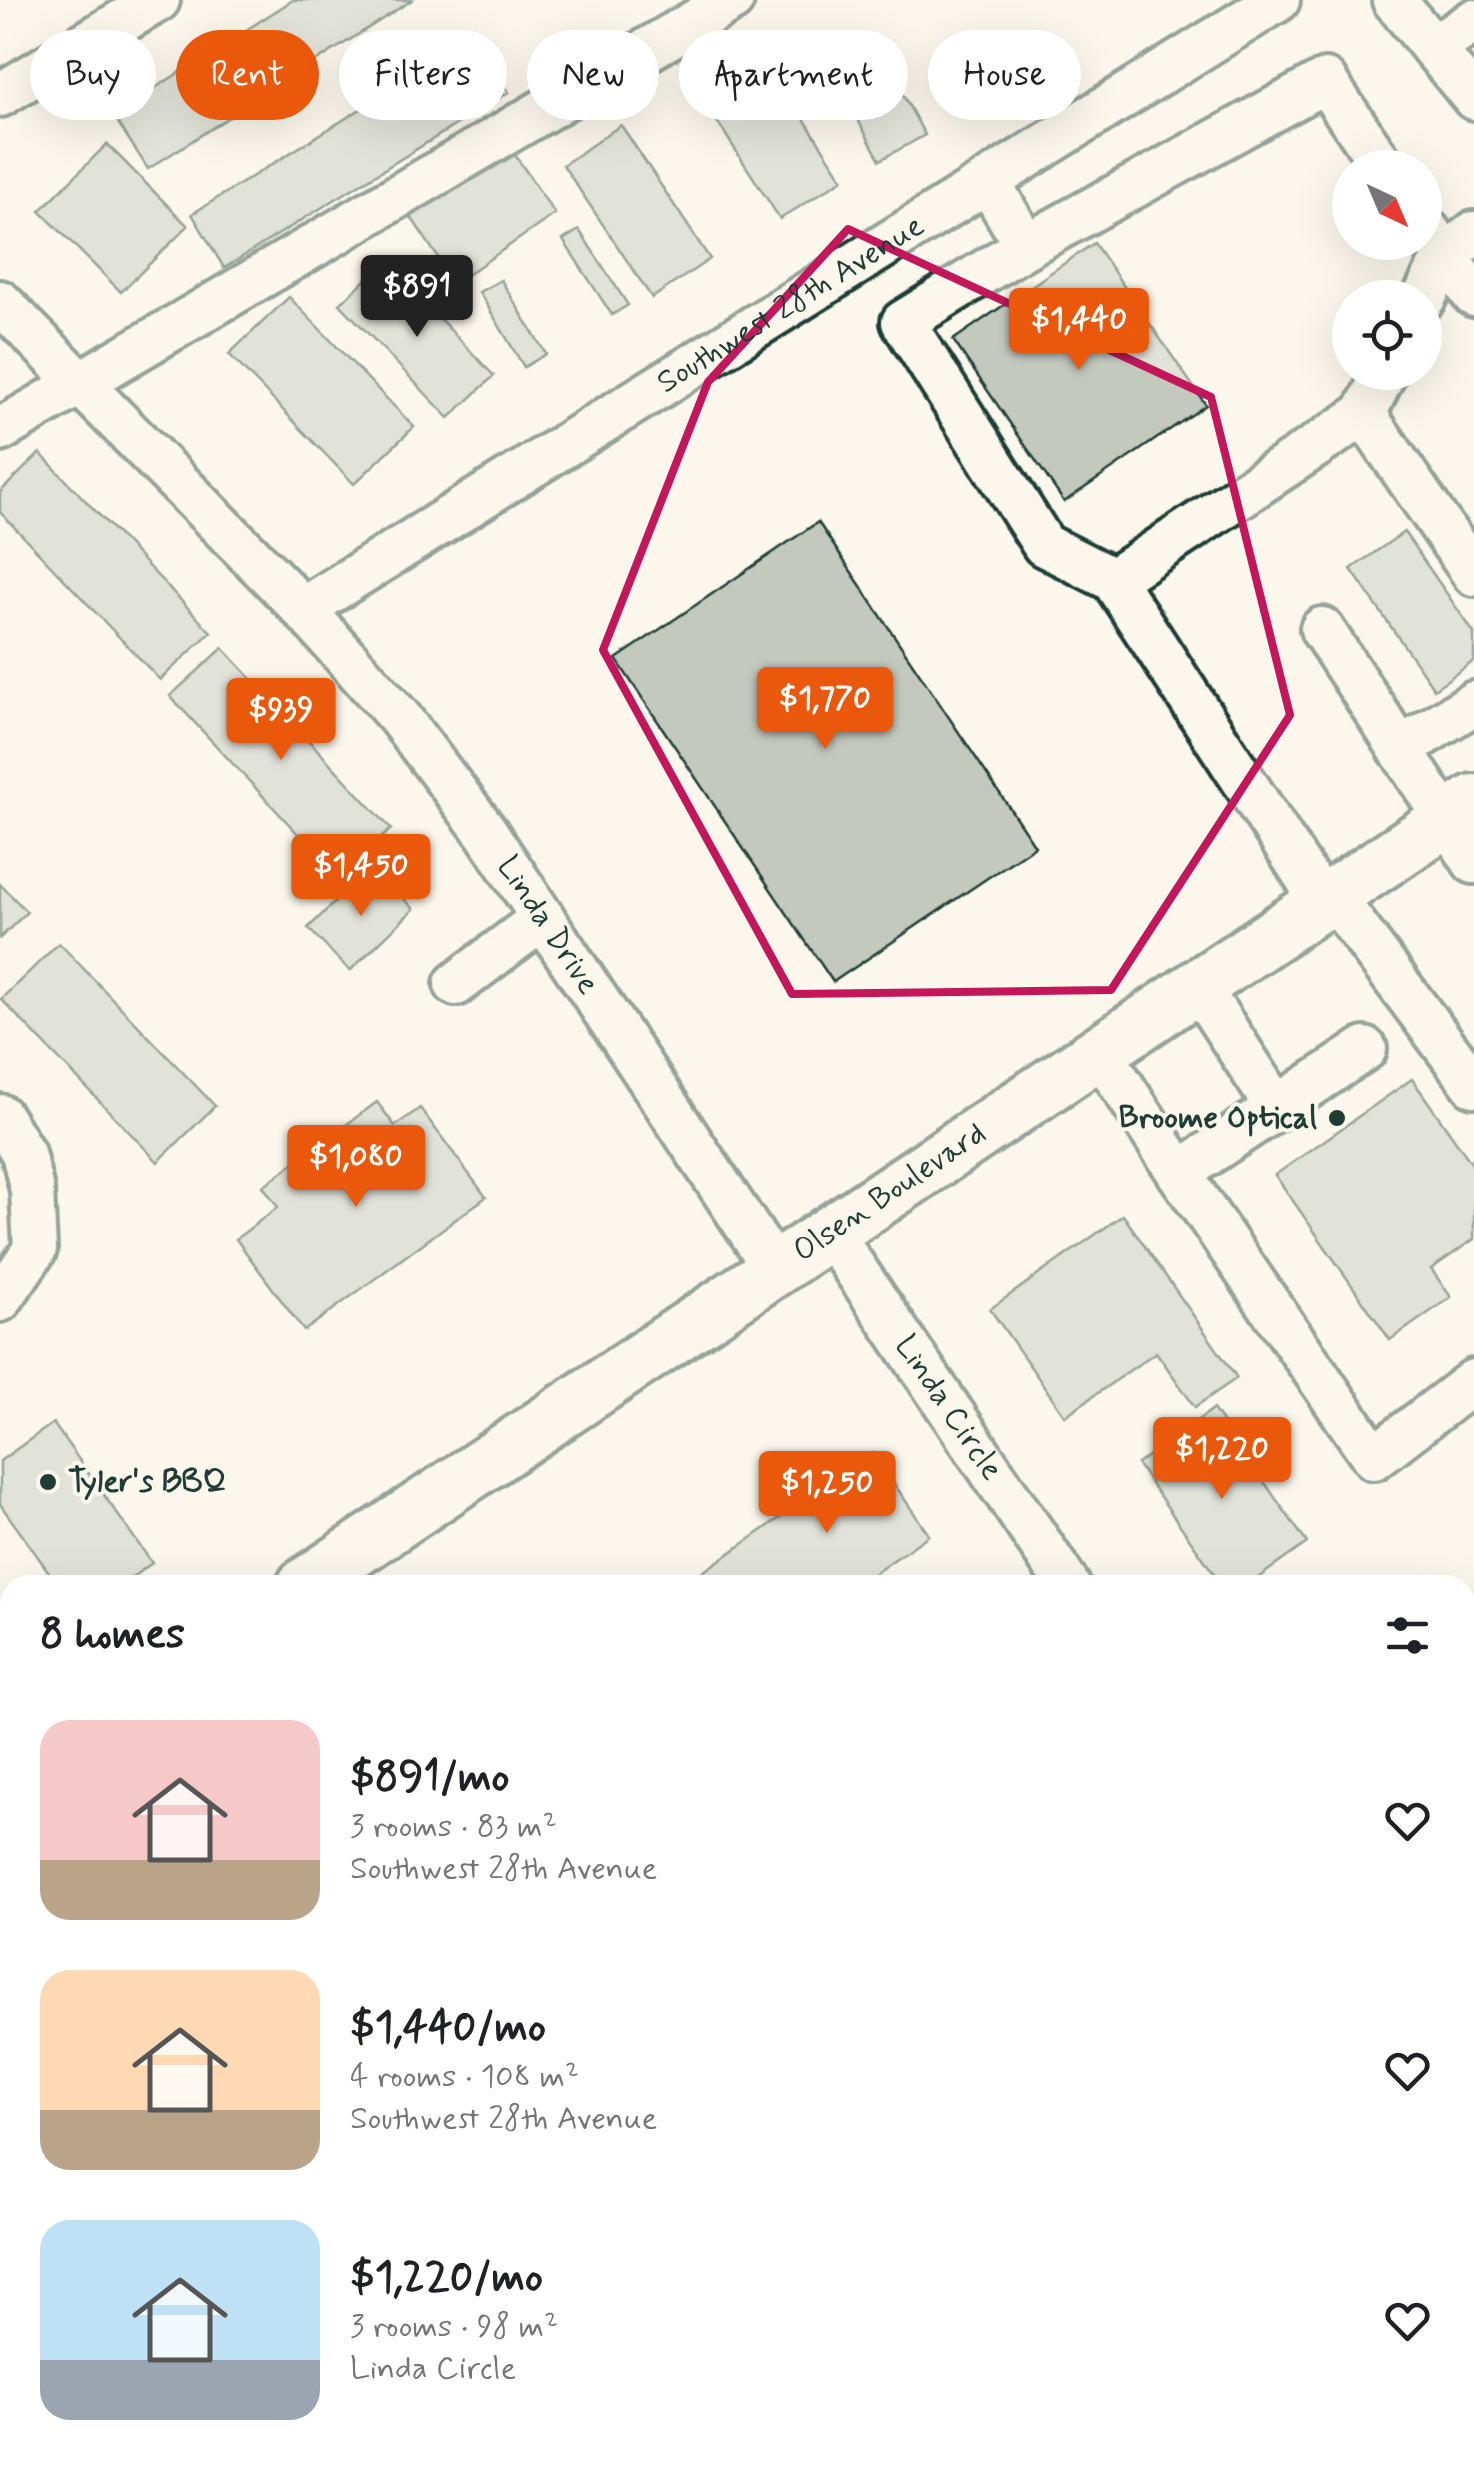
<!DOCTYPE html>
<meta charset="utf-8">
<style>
:root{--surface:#fff;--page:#f2f2f2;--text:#202124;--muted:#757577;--accent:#ea580c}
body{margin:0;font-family:Mynerve,sans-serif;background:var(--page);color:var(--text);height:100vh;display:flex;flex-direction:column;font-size:38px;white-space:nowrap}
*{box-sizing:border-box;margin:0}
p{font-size:32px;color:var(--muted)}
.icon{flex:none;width:55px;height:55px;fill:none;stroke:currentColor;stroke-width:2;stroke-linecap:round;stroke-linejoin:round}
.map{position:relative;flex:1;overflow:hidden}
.sheet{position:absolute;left:0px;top:1575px;width:1475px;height:890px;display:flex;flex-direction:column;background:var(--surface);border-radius:30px 30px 0 0;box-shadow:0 10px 40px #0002}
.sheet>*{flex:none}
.banner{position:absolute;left:30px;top:30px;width:1415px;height:90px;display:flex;gap:20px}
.needle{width:65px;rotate:136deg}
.controls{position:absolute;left:1332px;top:150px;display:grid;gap:20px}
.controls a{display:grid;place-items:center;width:110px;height:110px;border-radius:50%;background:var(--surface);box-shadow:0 10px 40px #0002;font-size:50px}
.price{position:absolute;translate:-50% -85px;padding:0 22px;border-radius:10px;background:var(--accent);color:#fff;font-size:32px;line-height:65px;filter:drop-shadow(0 2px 5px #0008)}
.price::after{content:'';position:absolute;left:50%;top:60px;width:30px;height:22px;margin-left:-15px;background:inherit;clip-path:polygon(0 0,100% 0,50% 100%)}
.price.selected{background:#222;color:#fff}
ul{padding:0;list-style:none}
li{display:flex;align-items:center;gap:30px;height:250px;padding:0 40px}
li span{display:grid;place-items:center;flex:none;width:280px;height:200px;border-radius:30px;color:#555}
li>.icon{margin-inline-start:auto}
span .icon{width:120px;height:120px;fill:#fffc;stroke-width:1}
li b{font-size:42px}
h2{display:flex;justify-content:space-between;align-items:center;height:120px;padding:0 40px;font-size:42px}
.chip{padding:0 35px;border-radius:45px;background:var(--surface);box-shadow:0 10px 40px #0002;font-size:35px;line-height:90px}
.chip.selected{background:var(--accent);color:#fff}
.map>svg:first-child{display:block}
</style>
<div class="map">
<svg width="1474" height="2465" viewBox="0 0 1474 2465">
<rect width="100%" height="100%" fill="#fbf7ec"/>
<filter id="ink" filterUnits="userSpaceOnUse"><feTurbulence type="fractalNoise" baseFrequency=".01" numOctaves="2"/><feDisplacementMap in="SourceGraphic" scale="20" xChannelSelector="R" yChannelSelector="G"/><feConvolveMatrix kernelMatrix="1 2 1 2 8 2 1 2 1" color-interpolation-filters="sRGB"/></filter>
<g filter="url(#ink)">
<g fill="#c4c9be" stroke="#1f3d34" stroke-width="2.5">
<path d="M293 0H412L148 169 113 115Z"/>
<path d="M475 38 509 92 224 268 192 214Z"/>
<path d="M764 57 843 179 780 219 702 98Z"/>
<path d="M893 77 925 135 880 160 848 102Z"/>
<path d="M621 125 710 259 652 298 563 165Z"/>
<path d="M107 144 188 226 121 292 40 211Z"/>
<path d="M511 149 555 214 455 283 411 217Z"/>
<path d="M579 230 628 305 612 315 563 240Z"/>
<path d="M1094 243 1206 405 1064 502 953 340Z"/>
<path d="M385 261 494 376 449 418 340 304Z"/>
<path d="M501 280 546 354 524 367 479 292Z"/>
<path d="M289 297 414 427 354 484 229 354Z"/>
<path d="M40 453 211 632 160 680 0 512V492Z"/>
<path d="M818 522 1035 846 833 982 616 659Z"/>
<path d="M1404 532 1474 633V661L1434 689 1351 569Z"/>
<path d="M223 648 391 829 339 878 170 696Z"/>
<path d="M372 866 414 909 350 971 308 928Z"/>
<path d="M0 884 27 912 0 938Z"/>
<path d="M59 943 215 1106 158 1162 1 999Z"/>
<path d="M1412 1079 1474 1167V1239L1431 1269 1451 1297 1390 1340 1275 1175Z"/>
<path d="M377 1102 395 1126 420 1108 486 1197 304 1331 236 1239 278 1207 263 1186Z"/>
<path d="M1123 1215 1237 1378 1195 1407 1156 1352 1065 1416 990 1309Z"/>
<path d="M1213 1409 1307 1543 1248 1585H1222L1137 1464Z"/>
<path d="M53 1423 152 1563 121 1585H58L0 1504V1461Z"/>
<path d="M873 1453 929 1535 858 1585H684Z"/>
<path d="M153 2455H252L242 2465H162Z"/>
<path d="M575 2455H623L633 2465H585Z"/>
<path d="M807 2455H920L929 2465H797Z"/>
<path d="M1071 2455H1168L1157 2465H1067L1064 2461Z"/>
</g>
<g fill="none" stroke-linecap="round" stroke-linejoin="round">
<defs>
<g id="minor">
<path d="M1394 0 1474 98"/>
<path d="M1433 48 1474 21"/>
<path d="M0 95 158 0"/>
<path d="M988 181 1026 246 903 322 1044 545 1113 580"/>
<path d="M1425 227 1474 295"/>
<path d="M1026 246 1325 81 1384 168"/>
<path d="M1424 298 1445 256 1474 233"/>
<path id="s1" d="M0 302 303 609 399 717 486 832 775 1269"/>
<path d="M1364 414 1474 574"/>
<path d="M0 430 732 0"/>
<path id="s2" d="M303 609 1278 0"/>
<path d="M1322 629 1474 862"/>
<path d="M1400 749 1474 703"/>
<path d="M1333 896 1474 1085"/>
<path d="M1323 903 1113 580 1364 414 1385 372"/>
<path d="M456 984 543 918"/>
<path d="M1198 986 1277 1108"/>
<path d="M1365 1049 1179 1173 1374 1458 1474 1381"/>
<path d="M1100 1052 1179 1173"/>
<path d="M0 1116 23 1153 32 1190 35 1249 0 1300"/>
<path id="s3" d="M830 1232 1068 1585"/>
<path d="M0 1964 10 1971"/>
<path d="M664 2455 674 2465"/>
<path d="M762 2465 772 2455"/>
</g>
<g id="major">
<path id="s4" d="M304 1585 1474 801"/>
<path d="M0 1874 10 1861"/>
</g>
</defs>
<use href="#minor" stroke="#1f3d34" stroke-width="50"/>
<use href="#major" stroke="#1f3d34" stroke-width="60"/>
<use href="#minor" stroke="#fbf7ec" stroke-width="42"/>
<use href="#major" stroke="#fbf7ec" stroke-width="52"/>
</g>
</g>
<path d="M0 0H1474V2465H0ZM848 229 1211 397 1290 715 1111 990 792 994 603 650 708 382Z" fill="#fbf7ec" fill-opacity=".55" fill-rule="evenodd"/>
<path fill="none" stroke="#c2185b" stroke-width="8" stroke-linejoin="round" d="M848 229 1211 397 1290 715 1111 990 792 994 603 650 708 382Z"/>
<g fill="#1f3d34" stroke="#fbf7ec" stroke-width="4">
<circle cx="1337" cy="1118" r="10"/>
<circle cx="48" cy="1482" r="10"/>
</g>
<g text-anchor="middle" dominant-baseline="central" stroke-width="8" stroke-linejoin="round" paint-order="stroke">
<g font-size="32" fill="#1f3d34" stroke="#fbf7ec">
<text stroke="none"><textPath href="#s2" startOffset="575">Southwest 28th Avenue</textPath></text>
<text stroke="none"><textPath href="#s1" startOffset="832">Linda Drive</textPath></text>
<text stroke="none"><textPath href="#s4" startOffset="705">Olsen Boulevard</textPath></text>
<text stroke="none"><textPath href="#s3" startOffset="212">Linda Circle</textPath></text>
</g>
<g font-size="32" font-weight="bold" fill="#1f3d34" stroke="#fbf7ec" text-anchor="end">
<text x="1317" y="1118">Broome Optical</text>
<text x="68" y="1482" text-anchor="start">Tyler's BBQ</text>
</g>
</g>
</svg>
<div class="controls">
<a><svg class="needle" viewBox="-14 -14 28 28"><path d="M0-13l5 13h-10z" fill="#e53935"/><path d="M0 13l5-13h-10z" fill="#757577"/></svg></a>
<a><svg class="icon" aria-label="locate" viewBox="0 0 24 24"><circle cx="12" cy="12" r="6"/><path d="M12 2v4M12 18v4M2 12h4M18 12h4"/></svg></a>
</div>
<b class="price selected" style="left:417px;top:340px">$891</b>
<b class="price" style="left:1079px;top:373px">$1,440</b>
<b class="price" style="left:825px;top:752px">$1,770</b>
<b class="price" style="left:281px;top:763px">$939</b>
<b class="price" style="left:361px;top:919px">$1,450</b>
<b class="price" style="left:356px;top:1210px">$1,080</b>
<b class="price" style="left:1222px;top:1502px">$1,220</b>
<b class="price" style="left:827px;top:1536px">$1,250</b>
<div class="banner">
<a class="chip">Buy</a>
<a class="chip selected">Rent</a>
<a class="chip">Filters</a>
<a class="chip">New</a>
<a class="chip">Apartment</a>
<a class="chip">House</a>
</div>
<section class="sheet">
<h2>8 homes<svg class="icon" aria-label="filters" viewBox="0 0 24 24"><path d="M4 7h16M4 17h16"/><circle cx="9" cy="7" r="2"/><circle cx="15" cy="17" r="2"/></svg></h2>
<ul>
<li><span style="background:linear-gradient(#f6c9c9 70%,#b9a48a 0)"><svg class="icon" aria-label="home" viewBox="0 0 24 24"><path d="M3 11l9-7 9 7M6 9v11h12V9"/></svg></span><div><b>$891/mo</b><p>3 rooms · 83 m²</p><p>Southwest 28th Avenue</p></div><svg class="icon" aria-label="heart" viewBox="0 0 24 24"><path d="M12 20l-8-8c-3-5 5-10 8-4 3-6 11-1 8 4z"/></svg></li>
<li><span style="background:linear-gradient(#ffd9b3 70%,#b9a48a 0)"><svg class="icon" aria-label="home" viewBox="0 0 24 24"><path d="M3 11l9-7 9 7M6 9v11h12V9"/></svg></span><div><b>$1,440/mo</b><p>4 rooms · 108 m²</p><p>Southwest 28th Avenue</p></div><svg class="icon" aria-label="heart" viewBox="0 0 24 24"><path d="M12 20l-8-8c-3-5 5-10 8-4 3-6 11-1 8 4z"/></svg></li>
<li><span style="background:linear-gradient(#bfe0f5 70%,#9aa5b1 0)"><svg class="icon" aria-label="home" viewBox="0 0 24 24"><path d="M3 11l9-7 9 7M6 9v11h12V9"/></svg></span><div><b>$1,220/mo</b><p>3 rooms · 98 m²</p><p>Linda Circle</p></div><svg class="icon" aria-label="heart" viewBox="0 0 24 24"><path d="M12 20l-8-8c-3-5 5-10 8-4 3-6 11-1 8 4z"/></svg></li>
</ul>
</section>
</div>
